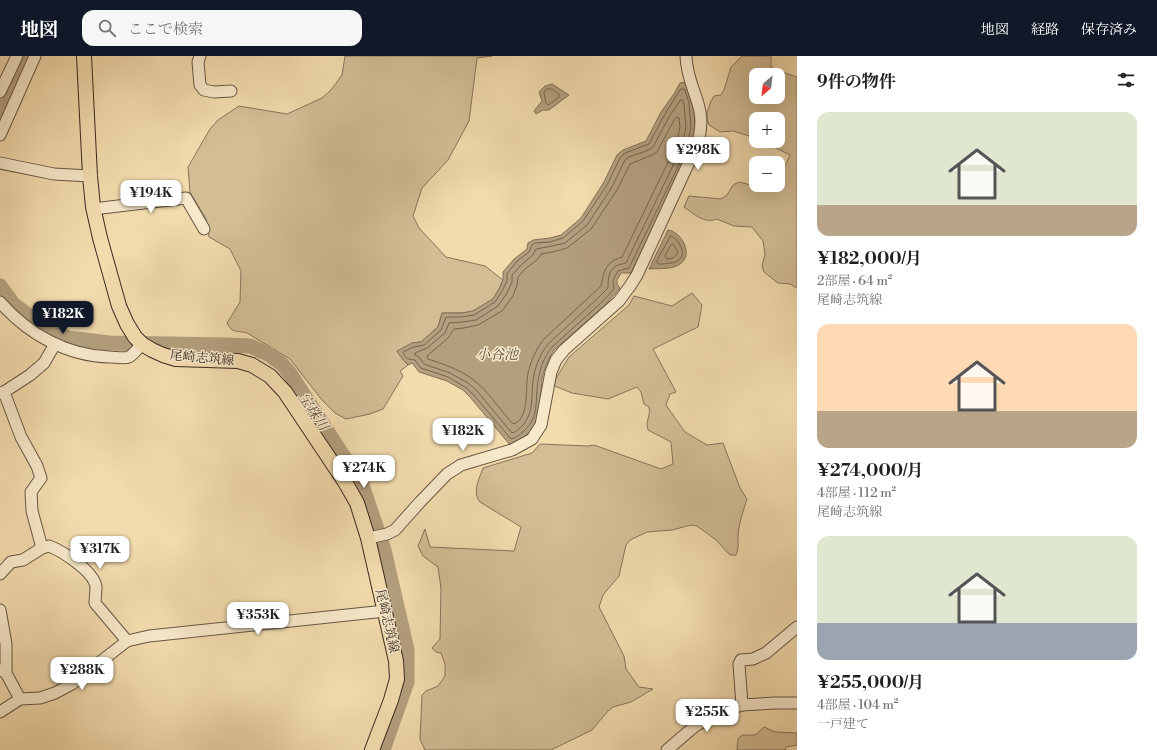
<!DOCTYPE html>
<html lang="ja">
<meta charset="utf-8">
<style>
:root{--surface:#fff;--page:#f6f6f6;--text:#202124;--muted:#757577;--accent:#111827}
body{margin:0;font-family:"Libre Bodoni","Noto Serif JP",serif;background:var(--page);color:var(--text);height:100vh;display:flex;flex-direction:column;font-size:15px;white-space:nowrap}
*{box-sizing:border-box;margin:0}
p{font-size:13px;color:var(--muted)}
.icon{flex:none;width:22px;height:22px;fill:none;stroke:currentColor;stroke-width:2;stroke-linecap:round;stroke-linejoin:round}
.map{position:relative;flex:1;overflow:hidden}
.side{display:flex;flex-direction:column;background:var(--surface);width:360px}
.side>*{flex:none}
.needle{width:26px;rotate:208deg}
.tools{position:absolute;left:749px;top:12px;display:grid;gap:8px}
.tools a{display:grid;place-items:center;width:36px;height:36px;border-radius:8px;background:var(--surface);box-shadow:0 4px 16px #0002;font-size:20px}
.price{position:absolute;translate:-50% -34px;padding:0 9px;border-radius:8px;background:#fff;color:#222;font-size:13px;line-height:26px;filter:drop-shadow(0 1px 2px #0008)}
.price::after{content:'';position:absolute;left:50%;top:24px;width:12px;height:9px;margin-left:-6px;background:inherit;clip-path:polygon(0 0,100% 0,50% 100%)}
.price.active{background:var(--accent);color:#fff}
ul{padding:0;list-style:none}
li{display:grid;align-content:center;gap:8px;height:212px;padding:0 20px}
li span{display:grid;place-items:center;height:124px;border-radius:12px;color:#555}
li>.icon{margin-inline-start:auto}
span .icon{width:72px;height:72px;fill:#fffc;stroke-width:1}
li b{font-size:17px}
h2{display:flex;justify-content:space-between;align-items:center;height:48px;padding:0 20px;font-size:17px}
header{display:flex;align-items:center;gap:24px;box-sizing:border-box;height:56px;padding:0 20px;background:var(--accent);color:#fff}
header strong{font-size:19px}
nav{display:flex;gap:22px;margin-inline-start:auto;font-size:14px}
.search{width:280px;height:36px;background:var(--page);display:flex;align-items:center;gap:10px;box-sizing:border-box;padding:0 14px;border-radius:12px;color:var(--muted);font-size:15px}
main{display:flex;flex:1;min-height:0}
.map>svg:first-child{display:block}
</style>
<header>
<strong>地図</strong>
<div class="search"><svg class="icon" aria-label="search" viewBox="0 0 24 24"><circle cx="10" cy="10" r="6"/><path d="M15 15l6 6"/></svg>ここで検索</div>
<nav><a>地図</a><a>経路</a><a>保存済み</a></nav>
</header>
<main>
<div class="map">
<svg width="797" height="694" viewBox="0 0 797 694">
<rect width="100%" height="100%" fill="#f2dbad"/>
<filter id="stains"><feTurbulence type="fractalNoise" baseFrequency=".005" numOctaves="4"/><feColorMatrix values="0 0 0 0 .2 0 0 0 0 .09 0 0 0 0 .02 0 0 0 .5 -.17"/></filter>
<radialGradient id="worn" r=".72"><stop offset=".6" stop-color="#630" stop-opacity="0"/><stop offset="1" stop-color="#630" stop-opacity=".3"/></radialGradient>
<g fill="#d3bd95" stroke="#86745c" fill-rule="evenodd">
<path d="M345 0H492L477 2 469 65 448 104 422 132 413 160 419 172 446 201 485 210 503 224 499 233 493 243 473 255 462 257H442L438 271 421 286 412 287 400 300 408 309 400 315 403 320 383 353 370 358 346 363 335 357 322 344 290 303 247 277C237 274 232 278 227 267L240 246 241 215 230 193 209 181 206 163 190 136 188 111 210 73 218 64 239 50 287 58 322 42 331 34 342 19Z"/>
<path d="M742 0H771V11L776 14 797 21V232L790 228 778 227 764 216 762 210 765 198 763 185 752 171 734 170 717 163C703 168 695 158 684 151L689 140 721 143 727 139 733 129 739 126 759 131 770 129H778V126L790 99 762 85H778V63H756V82L733 75 720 76 709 69 707 63V57L711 45 714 40 721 39 724 34 731 11ZM756 19H778V41H756Z"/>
<path d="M692 237 702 249 698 271 653 293 676 336 670 338 666 349 685 376 707 389 723 387 740 432 747 443C743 455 739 467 738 480 738 487 739 492 736 499H730L716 484 697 470 691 469 672 474 647 476 630 484 626 489 619 520 603 539 599 551 624 600 626 613 639 631 653 633 631 646 613 651 608 655 592 674 551 694H425L420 683 422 639 426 635 438 630 445 620V608L441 597 436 596 432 592 440 583 441 532 438 511 423 500 418 490 425 473 430 491 514 495 521 471 480 446C472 436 479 423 483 412L532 397 540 388 588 390 594 389 661 413 673 408 671 386 648 374C645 364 651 361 649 351L644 348 641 336 637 331 608 343 572 337 552 329 569 301 629 249 634 240 672 250Z"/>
<path d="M764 671 775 676 797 677V689L786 691 785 694H737L738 683 742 679H755Z"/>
</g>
<g fill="#b39f7e" stroke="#827059">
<path d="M686 26 694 53 695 71 690 96 631 217H621L617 224V228L620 232 605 249 554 294C548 303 544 313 542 323 540 340 543 360 531 375 525 381 518 385 510 389L470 341 463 334 447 325 419 316 412 307 408 309 400 300 397 295 412 287 421 286 438 271 442 257H462L473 255 493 243 499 233 503 224V216L514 203 527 193 528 187 533 184 550 182 561 179 581 162 604 126 617 99 623 94 646 85 661 56 674 38 680 27Z"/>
<path d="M552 28 569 39 549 54H543L536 58 534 55 542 45 539 36 545 30Z"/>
<path d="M668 174C682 176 694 199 680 208 672 214 659 212 649 213Z"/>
</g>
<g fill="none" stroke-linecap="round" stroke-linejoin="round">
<g stroke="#766450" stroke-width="1">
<path d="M547 33H552L560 39 559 41 548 49 546 47 544 37Z"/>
<path d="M681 33H683L685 34 689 47 691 71 686 94 629 212 618 215 613 224 614 233 602 246 552 291C545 300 541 309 539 320 534 339 541 360 524 375 519 379 516 382 511 383L473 338 465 331 448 321 421 312 415 304C410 303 405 304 403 296L413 291 424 289 441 274 446 261H462L474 259 495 246 502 235 507 225V218L517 205 529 196 532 189 535 187 550 186 563 182 583 165 607 129 620 102 625 97 649 88 665 58Z"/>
<path d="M681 44 683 45 684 48 686 71 681 93 626 207C623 208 619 208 616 210 608 215 608 224 608 232L598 242 548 288C541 297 536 308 534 319 530 338 536 357 520 372 517 375 516 376 512 377L477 335 468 327 450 317 424 308 419 301 415 299V297L427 292 445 277 449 267 463 266 476 264 498 250 507 237 512 226V219L521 209 533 199 536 193 552 190 565 187 587 169 612 131 625 104C632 97 645 98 653 91L669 61Z"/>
<path d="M677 61 679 62 680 71 676 90 622 201C619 202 616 203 613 205 604 210 603 221 601 230L544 283C536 293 531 305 528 317 525 331 530 364 513 368 499 353 488 334 471 322 458 313 443 308 428 303L427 300 448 282 454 273 464 272 478 269 502 255 513 240 517 229 518 221 525 213 538 203 541 198 553 196 567 192 591 173 617 134 630 108 652 99 657 96 674 64Z"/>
<path d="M671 180C675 182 678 184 680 189 689 206 671 208 658 208L657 205Z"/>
<path d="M672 188 674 189 678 197 673 202 667 203 665 200Z"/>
</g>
<g stroke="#b39f7e" stroke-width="15">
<path d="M0 58 15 26 24 0"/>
<path d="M0 230 13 248 44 271 69 282 109 287 227 289 250 290 268 298 282 308 291 319 362 429 384 494 407 594V626L383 694"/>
</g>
<defs>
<g id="minor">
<path d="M200 0 198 6 200 29 204 34 214 36 231 35"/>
<path d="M0 36 17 0"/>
<path d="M0 79 35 0"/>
<path d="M0 107 54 118 90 120"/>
<path d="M93 153 186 142 204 173"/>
<path d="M0 246C28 278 67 300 110 301 115 301 124 303 129 301 134 298 138 292 142 288"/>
<path d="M4 336 21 381 37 410 41 422 31 436 32 455 42 492"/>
<path d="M0 337 4 336 30 319 44 307 55 288"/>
<path d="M368 482 387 478 395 474 420 446 447 418 461 409 512 394 532 383 541 369 551 316 556 304 564 294 619 245 630 230 637 219 696 91C711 51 687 36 686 0"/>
<path d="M0 518 11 506 23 504 42 492 49 490C62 495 94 515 96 531 96 536 95 542 95 547L127 585"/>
<path d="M0 554 6 588V617"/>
<path d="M1 614 6 617 20 643"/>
<path d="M742 649 739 608 741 604 753 603 766 597 797 571"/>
<path d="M0 656 20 643 40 642 55 637 72 628 127 585 149 580 385 555"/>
<path d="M667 694 695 670 723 655 742 649 775 647H797"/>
</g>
<path id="major" d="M84 0 90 120 93 151 100 182 119 250 127 268 135 281 142 288 152 294 163 299 176 303 238 305 252 309 270 320 285 336 345 426 357 447 368 482 396 605 397 623 391 644 372 694"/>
</defs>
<use href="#minor" stroke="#675645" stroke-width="13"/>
<use href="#major" stroke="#392a22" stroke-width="16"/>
<use href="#minor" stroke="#f7e8ca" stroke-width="11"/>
<use href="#major" stroke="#f2dbad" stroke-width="14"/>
</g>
<g text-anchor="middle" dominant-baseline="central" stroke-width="3" stroke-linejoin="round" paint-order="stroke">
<g font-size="13" fill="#392a22" stroke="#f7e8ca">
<text transform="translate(202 302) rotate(5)">尾崎志筑線</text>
<text transform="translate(387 565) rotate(77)">尾崎志筑線</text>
</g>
<g font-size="14" font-style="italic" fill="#5e4d3e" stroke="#f7e8ca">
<text x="497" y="299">小谷池</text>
<text transform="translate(313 356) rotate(56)">宝珠川</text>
</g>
</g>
<rect width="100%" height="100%" filter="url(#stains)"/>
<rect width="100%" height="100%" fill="url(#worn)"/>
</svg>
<div class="tools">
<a><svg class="needle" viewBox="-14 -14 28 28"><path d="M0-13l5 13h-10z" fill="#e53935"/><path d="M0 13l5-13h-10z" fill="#757577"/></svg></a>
<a>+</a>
<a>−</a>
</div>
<b class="price" style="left:698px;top:115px">¥298K</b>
<b class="price" style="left:151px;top:158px">¥194K</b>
<b class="price active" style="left:63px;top:279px">¥182K</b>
<b class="price" style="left:463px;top:396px">¥182K</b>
<b class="price" style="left:364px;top:433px">¥274K</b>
<b class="price" style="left:100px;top:514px">¥317K</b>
<b class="price" style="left:258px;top:580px">¥353K</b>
<b class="price" style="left:82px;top:635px">¥288K</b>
<b class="price" style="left:707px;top:677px">¥255K</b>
</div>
<section class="side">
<h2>9件の物件<svg class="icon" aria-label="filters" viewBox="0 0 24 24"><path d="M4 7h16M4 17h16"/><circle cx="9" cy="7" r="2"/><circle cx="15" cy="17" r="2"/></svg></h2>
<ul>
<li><span style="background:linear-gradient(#dfe7d0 75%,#b9a48a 0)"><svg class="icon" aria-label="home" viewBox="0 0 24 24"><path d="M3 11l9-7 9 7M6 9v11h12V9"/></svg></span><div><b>¥182,000/月</b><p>2部屋 · 64 m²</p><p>尾崎志筑線</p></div></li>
<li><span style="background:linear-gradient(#ffd9b3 70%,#b9a48a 0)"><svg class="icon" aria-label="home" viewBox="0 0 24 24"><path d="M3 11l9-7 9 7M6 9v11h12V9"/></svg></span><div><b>¥274,000/月</b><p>4部屋 · 112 m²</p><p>尾崎志筑線</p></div></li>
<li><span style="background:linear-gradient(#dfe7d0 70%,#9aa5b1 0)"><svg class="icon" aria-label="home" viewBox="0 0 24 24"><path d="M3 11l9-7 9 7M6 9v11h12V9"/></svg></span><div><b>¥255,000/月</b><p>4部屋 · 104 m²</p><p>一戸建て</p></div></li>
</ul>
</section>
</main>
